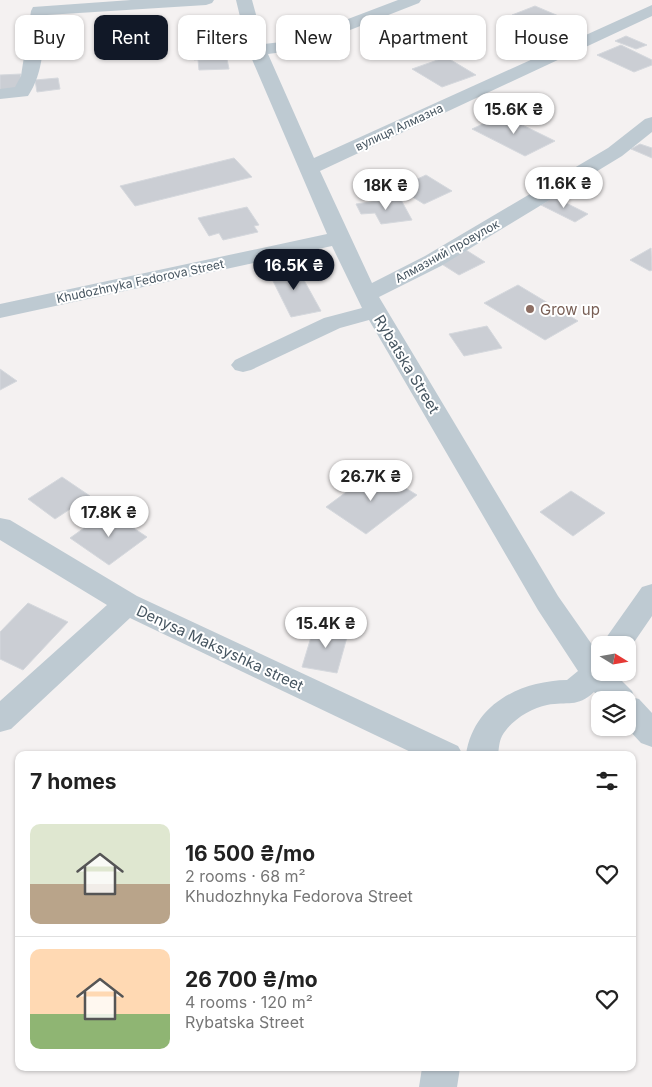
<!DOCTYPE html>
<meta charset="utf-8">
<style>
:root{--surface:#fff;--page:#f2f2f2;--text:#222;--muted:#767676;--line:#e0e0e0;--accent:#111827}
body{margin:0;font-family:Inter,sans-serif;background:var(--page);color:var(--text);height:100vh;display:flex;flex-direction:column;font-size:19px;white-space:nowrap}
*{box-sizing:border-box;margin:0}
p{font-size:16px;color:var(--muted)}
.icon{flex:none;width:28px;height:28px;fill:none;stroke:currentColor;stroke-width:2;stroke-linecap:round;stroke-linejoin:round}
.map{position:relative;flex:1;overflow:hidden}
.drawer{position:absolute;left:15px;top:751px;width:621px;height:320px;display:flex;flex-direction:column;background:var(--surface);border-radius:10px;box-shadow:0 1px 4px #0004}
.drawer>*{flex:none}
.top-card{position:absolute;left:15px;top:15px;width:622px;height:45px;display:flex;gap:10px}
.needle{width:32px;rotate:101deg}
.tools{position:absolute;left:591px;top:636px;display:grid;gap:10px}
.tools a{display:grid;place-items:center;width:45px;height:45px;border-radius:10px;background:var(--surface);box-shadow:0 1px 4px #0004;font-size:25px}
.price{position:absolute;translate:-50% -42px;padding:0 11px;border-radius:18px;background:#fff;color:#222;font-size:16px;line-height:32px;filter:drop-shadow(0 1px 2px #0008)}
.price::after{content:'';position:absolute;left:50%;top:30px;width:15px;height:11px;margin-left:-8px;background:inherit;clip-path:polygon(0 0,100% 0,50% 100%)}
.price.selected{background:var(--accent);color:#fff}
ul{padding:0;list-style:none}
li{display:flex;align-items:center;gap:15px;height:125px;padding:0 15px}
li+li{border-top:1px solid var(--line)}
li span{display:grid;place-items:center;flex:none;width:140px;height:100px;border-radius:10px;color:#555}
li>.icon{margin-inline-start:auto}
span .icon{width:60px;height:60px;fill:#fffc;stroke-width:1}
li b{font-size:21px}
h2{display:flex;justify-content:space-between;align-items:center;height:60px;padding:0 15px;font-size:21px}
.tag{padding:0 18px;border-radius:10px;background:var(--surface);box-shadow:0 1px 4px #0004;font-size:18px;line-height:45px}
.tag.selected{background:var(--accent);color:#fff}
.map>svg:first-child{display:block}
</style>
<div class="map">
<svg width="652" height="1087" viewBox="0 0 652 1087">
<rect width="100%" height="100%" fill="#f4f1f1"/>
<g fill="#cbced4" stroke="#d5d8dd">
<path d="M535 6 561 17 538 27 512 15Z"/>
<path d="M626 36 647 45 636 49 615 41Z"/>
<path d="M226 45 227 58 194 60 193 47Z"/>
<path d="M621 45 652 60V65L634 72 597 55Z"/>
<path d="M446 57 476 75 442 87 412 69Z"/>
<path d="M227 59 229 69 199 70 198 60Z"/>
<path d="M21 74 19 91 0 92V75Z"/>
<path d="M58 78 60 89 37 92 35 80Z"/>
<path d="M502 115 555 141 525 156 472 129Z"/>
<path d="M640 144 652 148V158L631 149Z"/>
<path d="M234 158 252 177 135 206 120 186Z"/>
<path d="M426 175 452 191 424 204 398 188Z"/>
<path d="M554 197 588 214 575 222 541 205Z"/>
<path d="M400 198 412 220 381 224 375 213 361 214 356 204Z"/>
<path d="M247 207 259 225 254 226 258 232 223 240 219 233 209 236 198 218Z"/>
<path d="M651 248 652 270 650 271 630 260Z"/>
<path d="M466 250 485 262 459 275 440 263Z"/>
<path d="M295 264 321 311 291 317 267 269Z"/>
<path d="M518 285 578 321 545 340 484 303Z"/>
<path d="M487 326 502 348 464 356 449 334Z"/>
<path d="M0 369 17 381 0 390Z"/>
<path d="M376 470 417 495 366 534 326 507Z"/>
<path d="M62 477 90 496 55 519 28 499Z"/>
<path d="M571 491 605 513 573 536 540 512Z"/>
<path d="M108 511 147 537 109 565 70 538Z"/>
<path d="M28 603 68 622 23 670 0 659V632Z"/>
<path d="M315 624 349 630 337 673 302 667Z"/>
</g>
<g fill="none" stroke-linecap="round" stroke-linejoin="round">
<g fill="#becad2" fill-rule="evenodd">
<path d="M131 0H214L212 3 206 5 47 15C43 42 44 73 28 96L0 99V89L15 87 21 76 31 11 33 7Z"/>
<path d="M236 0H252L264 44 290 41 398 0H421L419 3 299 50 268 54 314 158 652 5V16L320 171 372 283 425 256 608 148 645 119 652 117V132L622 156 441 266 379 297 558 596 600 656V672H613L632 691 635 698 639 699 652 713V747L641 743 627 728 628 700H602L594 692C577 708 568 701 547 705 531 708 510 721 502 736 499 742 499 748 498 755H466C473 705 519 681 567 680L578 671 538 610 369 320 340 328 251 370 243 372 235 370 231 365 235 360 324 318 362 308 332 246 0 318V304L327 234 248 50Z"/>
<path d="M0 518 10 520 137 596 458 746 463 755H417L130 618 11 729 0 732V701L107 605 0 540Z"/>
<path d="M652 584V616L628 651V645H601L642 587Z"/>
<path d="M422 1068H460L457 1087H419Z"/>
</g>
</g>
<circle fill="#8d6e63" stroke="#fff" stroke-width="2" cx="530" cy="309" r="5"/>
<g text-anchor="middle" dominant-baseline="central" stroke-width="4" stroke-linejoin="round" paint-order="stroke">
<g font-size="12" fill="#475661" stroke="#fff">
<text transform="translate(399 127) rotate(-25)">вулиця Алмазна</text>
<text transform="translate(447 251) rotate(-29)">Алмазний провулок</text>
<text transform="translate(140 281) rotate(-12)">Khudozhnyka Fedorova Street</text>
</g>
<g font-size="15" fill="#785e54" stroke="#fff" text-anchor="start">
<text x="540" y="309">Grow up</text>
</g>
<g font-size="15" fill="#475661" stroke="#fff">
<text transform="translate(407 364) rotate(59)">Rybatska Street</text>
<text transform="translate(220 648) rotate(25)">Denysa Maksyshka street</text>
</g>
</g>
</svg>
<div class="tools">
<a><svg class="needle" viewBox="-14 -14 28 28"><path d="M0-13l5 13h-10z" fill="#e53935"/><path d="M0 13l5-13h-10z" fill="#767676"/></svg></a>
<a><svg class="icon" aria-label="layers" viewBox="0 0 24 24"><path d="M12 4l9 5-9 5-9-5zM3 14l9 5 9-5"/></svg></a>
</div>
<b class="price" style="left:514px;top:135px">15.6K ₴</b>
<b class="price" style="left:564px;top:209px">11.6K ₴</b>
<b class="price" style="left:386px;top:211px">18K ₴</b>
<b class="price selected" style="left:294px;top:291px">16.5K ₴</b>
<b class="price" style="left:371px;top:502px">26.7K ₴</b>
<b class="price" style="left:109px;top:538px">17.8K ₴</b>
<b class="price" style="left:326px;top:649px">15.4K ₴</b>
<div class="top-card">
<a class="tag">Buy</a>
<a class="tag selected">Rent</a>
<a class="tag">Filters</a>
<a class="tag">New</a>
<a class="tag">Apartment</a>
<a class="tag">House</a>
</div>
<section class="drawer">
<h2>7 homes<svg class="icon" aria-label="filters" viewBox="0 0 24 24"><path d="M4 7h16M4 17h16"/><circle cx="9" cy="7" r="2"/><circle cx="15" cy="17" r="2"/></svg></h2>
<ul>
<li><span style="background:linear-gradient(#dfe7d0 60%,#b9a48a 0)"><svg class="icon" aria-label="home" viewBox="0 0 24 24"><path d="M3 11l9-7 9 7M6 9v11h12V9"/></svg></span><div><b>16 500 ₴/mo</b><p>2 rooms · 68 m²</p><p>Khudozhnyka Fedorova Street</p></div><svg class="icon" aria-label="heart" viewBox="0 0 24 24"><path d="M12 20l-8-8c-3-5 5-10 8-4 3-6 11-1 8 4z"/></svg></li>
<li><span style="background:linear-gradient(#ffd9b3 65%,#8fb573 0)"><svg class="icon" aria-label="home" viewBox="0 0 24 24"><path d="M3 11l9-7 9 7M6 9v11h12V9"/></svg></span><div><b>26 700 ₴/mo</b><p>4 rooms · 120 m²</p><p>Rybatska Street</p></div><svg class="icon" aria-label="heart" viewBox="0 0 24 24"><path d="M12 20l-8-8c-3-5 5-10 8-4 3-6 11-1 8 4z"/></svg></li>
</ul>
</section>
</div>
